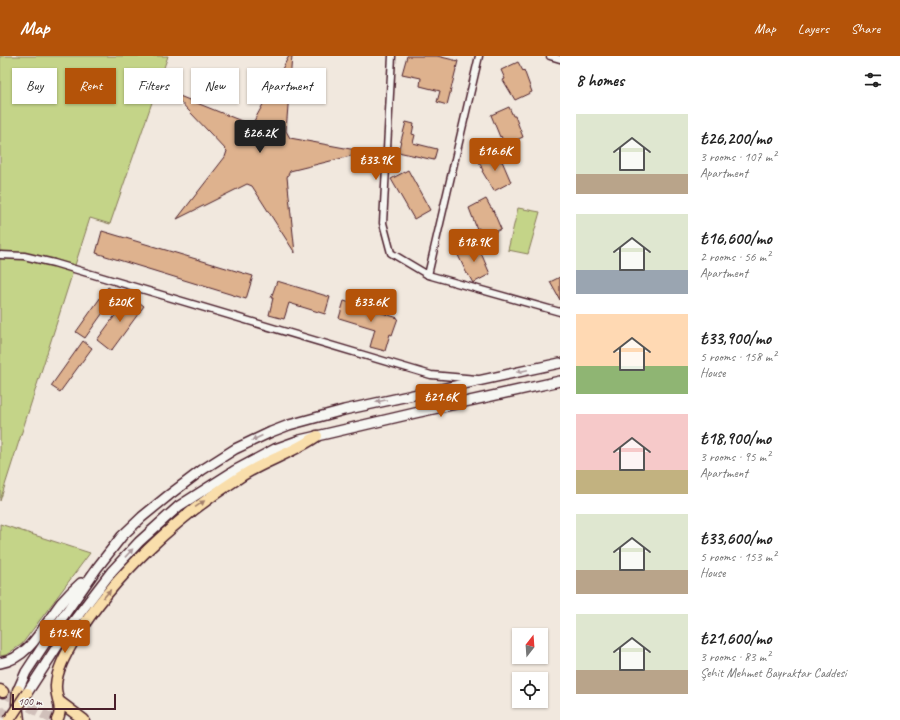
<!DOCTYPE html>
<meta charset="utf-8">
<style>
:root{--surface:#fff;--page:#f2f2f2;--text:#222;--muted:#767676;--accent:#b45309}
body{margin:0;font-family:Caveat,sans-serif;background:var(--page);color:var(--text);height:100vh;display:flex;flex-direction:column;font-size:15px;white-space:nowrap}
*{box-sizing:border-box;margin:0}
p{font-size:13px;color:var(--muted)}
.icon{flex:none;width:22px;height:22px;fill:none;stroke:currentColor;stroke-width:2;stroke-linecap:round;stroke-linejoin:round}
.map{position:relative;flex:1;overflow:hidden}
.side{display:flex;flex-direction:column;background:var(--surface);width:340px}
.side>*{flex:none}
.top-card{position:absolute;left:12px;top:12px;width:380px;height:36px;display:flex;gap:8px}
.needle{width:26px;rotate:17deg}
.buttons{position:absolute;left:512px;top:572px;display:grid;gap:8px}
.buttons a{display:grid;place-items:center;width:36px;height:36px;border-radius:0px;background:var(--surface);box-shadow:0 1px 3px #0004;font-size:20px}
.scale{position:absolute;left:12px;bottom:10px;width:104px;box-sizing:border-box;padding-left:4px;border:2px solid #4a1f2b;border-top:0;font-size:11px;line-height:14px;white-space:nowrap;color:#4a1f2b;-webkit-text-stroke:3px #f6f6f2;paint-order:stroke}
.price{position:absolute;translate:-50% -34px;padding:0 9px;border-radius:4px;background:var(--accent);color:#fff;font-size:13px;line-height:26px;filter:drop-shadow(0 1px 2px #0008)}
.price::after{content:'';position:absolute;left:50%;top:24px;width:12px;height:9px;margin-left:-6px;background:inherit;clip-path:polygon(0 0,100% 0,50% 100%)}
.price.current{background:#222;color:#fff}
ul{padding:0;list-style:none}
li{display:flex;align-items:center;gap:12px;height:100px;padding:0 16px}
li span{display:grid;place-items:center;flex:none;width:112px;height:80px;border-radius:0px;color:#555}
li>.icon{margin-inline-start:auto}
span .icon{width:48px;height:48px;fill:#fffc;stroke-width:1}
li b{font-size:17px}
h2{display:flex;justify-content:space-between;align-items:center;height:48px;padding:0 16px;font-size:17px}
.pill{padding:0 14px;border-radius:0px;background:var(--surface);box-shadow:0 1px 3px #0004;font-size:14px;line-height:36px}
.pill.current{background:var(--accent);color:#fff}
header{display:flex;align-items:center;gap:24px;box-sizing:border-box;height:56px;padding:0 20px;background:var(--accent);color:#fff}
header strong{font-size:19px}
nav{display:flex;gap:22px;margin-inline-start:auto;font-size:14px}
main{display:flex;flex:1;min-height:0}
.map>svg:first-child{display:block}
</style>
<header>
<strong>Map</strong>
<nav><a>Map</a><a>Layers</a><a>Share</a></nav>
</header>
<main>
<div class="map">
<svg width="560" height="664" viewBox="0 0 560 664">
<rect width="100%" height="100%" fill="#f1e8de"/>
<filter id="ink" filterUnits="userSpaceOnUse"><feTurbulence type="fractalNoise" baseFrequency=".025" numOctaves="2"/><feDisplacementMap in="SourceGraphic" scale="8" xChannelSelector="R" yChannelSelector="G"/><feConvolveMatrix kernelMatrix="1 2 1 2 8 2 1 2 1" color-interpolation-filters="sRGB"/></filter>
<g filter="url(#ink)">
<g fill="#c4d488" stroke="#877a5a">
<path d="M0 0H168L110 168 90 162 0 445Z"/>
<path d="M518 152 540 156 528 198 508 194Z"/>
<path d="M0 468 90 497 22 588 6 599 0 600Z"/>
</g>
<g fill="#deb28e" stroke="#4a1f2b">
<path d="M289 0H292L286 75 290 82 367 96 290 115 287 121 295 197 252 130 247 128 177 163 225 101 227 95 172 37 249 68 254 65Z"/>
<path d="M407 0H437L458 5 447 49 437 46 440 35 420 30 421 22 402 18Z"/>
<path d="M518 6 523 15 524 14 532 36 515 44 503 24 505 23 501 14Z"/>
<path d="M509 51 513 60H515L523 81 505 89 501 80 500 81 491 59Z"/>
<path d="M406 66 414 68 412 78 415 79 413 87 437 93 434 104 398 96Z"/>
<path d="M496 97 501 106 502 105 511 126 494 135 482 115H483L479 105Z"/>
<path d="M408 114 430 154 414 163 391 123Z"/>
<path d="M486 143 491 152H492L501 173 483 182 479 172 477 173 469 152Z"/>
<path d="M102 175 253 220 246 243 96 197Z"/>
<path d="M475 188 480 197H481L490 218 473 227 468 218H467L457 197Z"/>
<path d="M560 221V244L550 226Z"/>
<path d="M277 225 330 241 325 258 289 247 284 263 269 259 273 242H271Z"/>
<path d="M108 231 117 237 85 282 76 276Z"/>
<path d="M130 239 144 250 111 295 97 284Z"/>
<path d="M344 245 398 262 392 279 390 278 385 295 370 291 375 273 339 262Z"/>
<path d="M83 285 92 292 60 336 51 330Z"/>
</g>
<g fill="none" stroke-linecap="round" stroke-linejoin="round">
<g stroke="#d0c0ba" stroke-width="10" stroke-dasharray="10 5" stroke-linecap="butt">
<path d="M3 636 54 664"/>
<path d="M0 655 16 664"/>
</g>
<defs>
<g id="minor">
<path d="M392 0 383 167 391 197 428 219 560 256"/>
<path d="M550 0 560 3"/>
<path d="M0 199 24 200 54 207 431 319 477 323"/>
<path d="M428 219 479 0"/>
</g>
<g id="secondary">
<path d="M0 607C30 602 44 569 61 547 67 540 74 533 81 527"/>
<path d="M18 634 26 616 53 575 97 512 122 480 142 461 169 439 202 414 235 393 271 376 289 369 344 354 560 307"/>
<path d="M27 637 73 566 112 515 139 486 179 450 234 415 275 393 300 384 415 357 560 325"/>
</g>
<g id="primary">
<path d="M0 634 3 636"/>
<path d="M18 634 17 648 19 664"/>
<path d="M60 646 84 664"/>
<path d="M57 664C64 652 55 641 56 629 57 613 66 598 74 584 114 519 176 462 240 421 264 405 293 397 317 380"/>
</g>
</defs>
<use href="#minor" stroke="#4a1f2b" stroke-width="9"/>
<use href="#secondary" stroke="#4a1f2b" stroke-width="12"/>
<use href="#primary" stroke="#4a1f2b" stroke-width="13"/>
<use href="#minor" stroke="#f6f6f2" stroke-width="6"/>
<use href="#secondary" stroke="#f6f6f2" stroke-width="9"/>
<use href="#primary" stroke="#f9deab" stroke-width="10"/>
<defs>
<path id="primary-bridge" d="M9 664 27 637"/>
</defs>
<use href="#primary-bridge" stroke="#4a1f2b" stroke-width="13" stroke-linecap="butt"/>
<use href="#primary-bridge" stroke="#f9deab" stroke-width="10"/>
</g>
<defs><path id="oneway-solid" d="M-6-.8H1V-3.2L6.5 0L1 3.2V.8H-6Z"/></defs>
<g fill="#a99598">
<use href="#oneway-solid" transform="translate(522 315) rotate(168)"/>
<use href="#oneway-solid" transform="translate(381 345) rotate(168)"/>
<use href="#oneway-solid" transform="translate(257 382) rotate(155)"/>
<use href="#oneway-solid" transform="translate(129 497) rotate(-47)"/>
</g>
<g fill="#a27e6b">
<use href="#oneway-solid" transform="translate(200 448) rotate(-35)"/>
<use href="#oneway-solid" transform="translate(107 538) rotate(-50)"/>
</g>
</g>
</svg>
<div class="buttons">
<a><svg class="needle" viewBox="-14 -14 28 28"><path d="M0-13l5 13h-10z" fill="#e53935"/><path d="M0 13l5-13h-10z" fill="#767676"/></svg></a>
<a><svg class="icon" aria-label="locate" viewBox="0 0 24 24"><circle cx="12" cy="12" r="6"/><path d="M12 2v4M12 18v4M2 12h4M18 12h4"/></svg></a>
</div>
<div class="scale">100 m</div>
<b class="price current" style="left:260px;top:98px">₺26.2K</b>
<b class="price" style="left:495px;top:116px">₺16.6K</b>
<b class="price" style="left:376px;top:125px">₺33.9K</b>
<b class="price" style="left:474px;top:207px">₺18.9K</b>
<b class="price" style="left:120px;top:267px">₺20K</b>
<b class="price" style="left:371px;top:267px">₺33.6K</b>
<b class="price" style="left:441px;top:362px">₺21.6K</b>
<b class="price" style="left:65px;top:598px">₺15.4K</b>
<div class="top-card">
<a class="pill">Buy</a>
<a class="pill current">Rent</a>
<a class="pill">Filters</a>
<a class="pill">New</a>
<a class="pill">Apartment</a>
</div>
</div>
<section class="side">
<h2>8 homes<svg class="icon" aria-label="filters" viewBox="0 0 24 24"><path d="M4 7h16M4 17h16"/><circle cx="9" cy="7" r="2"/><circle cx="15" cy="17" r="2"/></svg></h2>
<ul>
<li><span style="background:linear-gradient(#dfe7d0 75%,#b9a48a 0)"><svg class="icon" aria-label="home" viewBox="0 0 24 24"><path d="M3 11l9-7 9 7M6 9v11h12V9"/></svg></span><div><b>₺26,200/mo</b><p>3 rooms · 107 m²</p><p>Apartment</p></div></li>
<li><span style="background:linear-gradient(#dfe7d0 70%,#9aa5b1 0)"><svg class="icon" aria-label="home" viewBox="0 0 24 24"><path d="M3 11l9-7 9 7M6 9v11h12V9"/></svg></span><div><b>₺16,600/mo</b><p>2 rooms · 56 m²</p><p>Apartment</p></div></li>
<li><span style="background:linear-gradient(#ffd9b3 65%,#8fb573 0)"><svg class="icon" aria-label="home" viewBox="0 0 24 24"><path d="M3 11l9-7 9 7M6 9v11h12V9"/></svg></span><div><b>₺33,900/mo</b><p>5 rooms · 158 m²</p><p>House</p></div></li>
<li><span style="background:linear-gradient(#f6c9c9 70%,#c2b280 0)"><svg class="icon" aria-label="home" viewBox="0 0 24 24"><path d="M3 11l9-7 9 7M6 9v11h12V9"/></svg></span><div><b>₺18,900/mo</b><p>3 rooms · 95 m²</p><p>Apartment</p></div></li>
<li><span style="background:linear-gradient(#dfe7d0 70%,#b9a48a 0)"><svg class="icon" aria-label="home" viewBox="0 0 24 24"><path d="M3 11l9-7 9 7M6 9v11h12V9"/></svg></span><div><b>₺33,600/mo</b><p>5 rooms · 153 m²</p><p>House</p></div></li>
<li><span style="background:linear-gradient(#dfe7d0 70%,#b9a48a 0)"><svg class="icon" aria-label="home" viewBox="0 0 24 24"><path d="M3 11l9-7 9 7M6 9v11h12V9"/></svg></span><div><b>₺21,600/mo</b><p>3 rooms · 83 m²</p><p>Şehit Mehmet Bayraktar Caddesi</p></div></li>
</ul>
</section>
</main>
